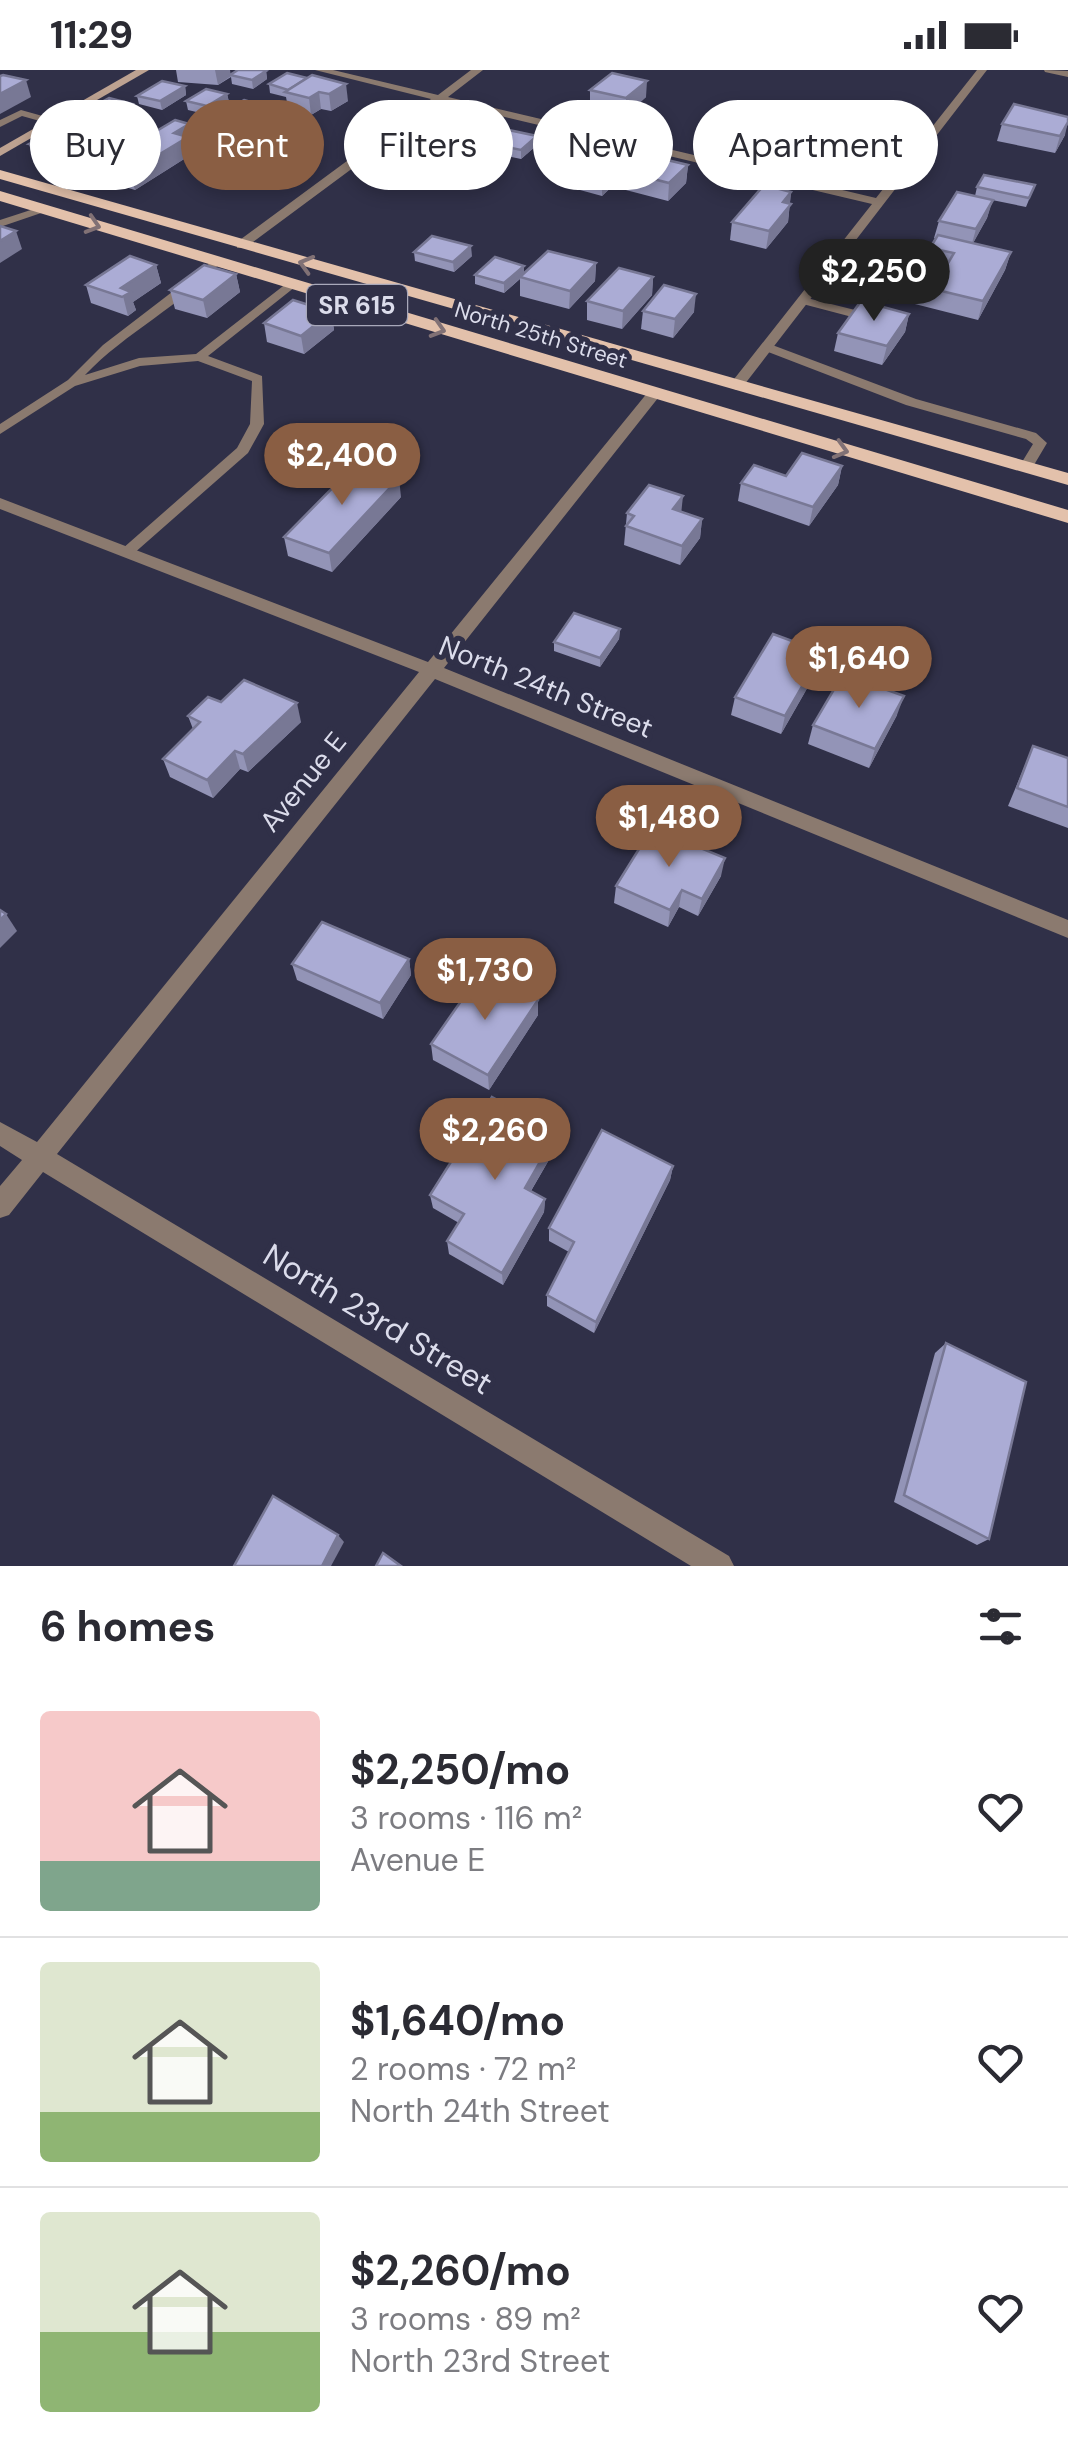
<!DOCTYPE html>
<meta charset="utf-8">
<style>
:root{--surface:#fff;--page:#f2f2f3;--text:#2b2b33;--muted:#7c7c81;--line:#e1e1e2;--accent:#8a5e43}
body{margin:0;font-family:"DM Sans",sans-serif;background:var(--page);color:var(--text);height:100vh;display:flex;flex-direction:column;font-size:38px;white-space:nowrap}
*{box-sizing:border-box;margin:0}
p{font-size:32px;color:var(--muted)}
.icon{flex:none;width:55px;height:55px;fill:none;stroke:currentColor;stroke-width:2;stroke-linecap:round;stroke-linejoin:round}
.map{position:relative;height:1496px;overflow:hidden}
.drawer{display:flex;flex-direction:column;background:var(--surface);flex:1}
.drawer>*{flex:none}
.guide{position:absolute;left:30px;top:30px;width:1010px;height:90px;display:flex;gap:20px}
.price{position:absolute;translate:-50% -85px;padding:0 22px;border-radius:35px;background:var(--accent);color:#fff;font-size:32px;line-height:65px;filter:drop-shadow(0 2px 5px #0008)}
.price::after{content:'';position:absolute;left:50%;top:60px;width:30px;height:22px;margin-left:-15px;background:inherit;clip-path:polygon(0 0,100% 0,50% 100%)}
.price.on{background:#222;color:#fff}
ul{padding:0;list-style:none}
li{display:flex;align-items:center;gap:30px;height:250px;padding:0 40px}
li+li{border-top:2px solid var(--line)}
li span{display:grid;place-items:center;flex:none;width:280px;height:200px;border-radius:10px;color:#555}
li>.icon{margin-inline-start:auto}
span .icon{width:120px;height:120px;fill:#fffc;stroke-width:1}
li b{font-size:42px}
h2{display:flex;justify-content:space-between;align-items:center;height:120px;padding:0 40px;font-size:42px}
.tag{padding:0 35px;border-radius:45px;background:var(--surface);box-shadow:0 5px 15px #0003;font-size:35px;line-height:90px}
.tag.on{background:var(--accent);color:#fff}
.status{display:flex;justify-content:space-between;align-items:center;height:70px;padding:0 50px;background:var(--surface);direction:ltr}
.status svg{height:28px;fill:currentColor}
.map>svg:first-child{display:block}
</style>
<div class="status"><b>11:29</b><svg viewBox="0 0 49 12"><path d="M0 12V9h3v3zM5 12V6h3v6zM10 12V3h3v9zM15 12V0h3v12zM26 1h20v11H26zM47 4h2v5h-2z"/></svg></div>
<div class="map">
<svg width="1068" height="1496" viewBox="0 0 1068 1496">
<rect width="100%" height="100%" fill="#303048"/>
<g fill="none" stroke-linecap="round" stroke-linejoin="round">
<g fill="#8b7a6f" fill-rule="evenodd">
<path d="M21 40 57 50 59 52 54 55 22 46 0 57V50Z"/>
<path d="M43 136 48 139 47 141 0 157V150Z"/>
<path d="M836 184 913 202 915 204 909 207 832 189 830 187Z"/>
<path d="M215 189 221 192C181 236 126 262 85 305L139 288 196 284 287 213H295V217L208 286 262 306 264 354 248 383 132 485H122V479L237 378 250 354 252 311 198 291 140 296 75 316 0 364V354L68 310 103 275Z"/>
<path d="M803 227 879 246 881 249 875 253 799 233 797 231Z"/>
<path d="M767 273 916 329 1036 363 1047 373 1031 400H1021L1019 397 1033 374 1026 369 906 335 763 280 761 277Z"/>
</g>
<g fill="#8b7a6f" fill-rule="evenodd">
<path d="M315 0H333L438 25 471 0H483L448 27 876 128 977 0H987L741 319 736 320 729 316 731 313 872 134 442 32 245 178H237V172L431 29Z"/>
<path d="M1044 0 1068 1V7L1045 2Z"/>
<path d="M653 321 658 322V328L444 598 1068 850V868L435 609 57 1084 729 1486 734 1496H691L43 1102 9 1145 0 1148V1116L22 1090 0 1076V1052L37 1072 419 602 0 439V428L428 592 648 322Z"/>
</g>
<path fill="#bda291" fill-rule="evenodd" d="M136 0H149L0 86V78Z"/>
<g fill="#e3c1ab" fill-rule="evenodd">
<path d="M0 100 1068 403V415L0 109Z"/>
<path d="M0 121 1068 440V453L0 131Z"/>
</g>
</g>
<g fill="#9394b7">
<path d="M176 0H230V5L266 1 267 9 253 19 232 14 231 7 218 15 178 12Z"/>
<path d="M287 3 348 31 331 41 321 39 311 45 288 38 286 27 270 23 269 14Z"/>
<path d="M185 16 186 25 162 40 139 34 137 26Z"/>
<path d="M590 20 646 27 626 45 590 37Z"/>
<path d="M227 24 229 32 209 45 188 40 186 31Z"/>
<path d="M227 40 266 44 250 55 229 49Z"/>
<path d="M71 49 136 51 134 52 151 56 152 63 189 54 193 71 189 73 192 84 135 120 106 111 104 104 100 106 34 92 29 74 73 57Z"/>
<path d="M1002 54 1065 65 1055 83 997 71Z"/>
<path d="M483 72 537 75 521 89 483 81Z"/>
<path d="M631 93 688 95 686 113 668 131 622 119V107L602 126 569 117 570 100Z"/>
<path d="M1035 115 1026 137 992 130 987 148 973 173 1011 182 1005 200 978 250 903 231 908 213 941 205 944 200 926 196 930 178 936 169 934 168 939 151 975 126 977 117Z"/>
<path d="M791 122 788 152 766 179 730 170 732 152Z"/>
<path d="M414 182 472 186 454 202 415 191Z"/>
<path d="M596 193 595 211 569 239 520 226V209L504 223 475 214V205L524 196V203Z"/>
<path d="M156 195 161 213 133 232 136 240 128 246 91 233 86 215Z"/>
<path d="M236 204 240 222 207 248 175 239 170 220Z"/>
<path d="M653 207 652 225 622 259 587 250V231Z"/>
<path d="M643 241 694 242 673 268 641 259Z"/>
<path d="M331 242 334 260 304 284 267 272 264 253Z"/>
<path d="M909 244 905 262 882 295 834 281 838 263Z"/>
<path d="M842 396 838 415 809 456 738 431 741 413Z"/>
<path d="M401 427 332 502 288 486 284 467Z"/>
<path d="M681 442 702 449 700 468 680 495 624 475 627 443Z"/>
<path d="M620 559 619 569 600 597 554 581V572Z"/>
<path d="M822 582 817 601 781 664 731 645 735 627Z"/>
<path d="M221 632 301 652 248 702 240 699 213 728 170 707 163 689 193 659 188 646Z"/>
<path d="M897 645 869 698 808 674 813 655Z"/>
<path d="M1033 676 1068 688V758L1008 736Z"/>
<path d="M721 806 698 846 679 837 668 857 614 833 616 816Z"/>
<path d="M409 889 411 905 383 949 297 910 292 894Z"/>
<path d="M538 930V945L489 1020 433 990 431 974Z"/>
<path d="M557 1076 531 1121 545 1129 544 1142 503 1215 449 1184 447 1171 459 1153 433 1138 430 1125Z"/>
<path d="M673 1096 670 1110 594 1263 547 1236V1225L569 1182 549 1171V1158Z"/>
<path d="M946 1273 989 1469 977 1475 894 1432 935 1283Z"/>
</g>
<g fill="#787895">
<path d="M215 0H230L231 6 218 15Z"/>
<path d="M266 1 267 9 253 19 252 10Z"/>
<path d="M26 10 31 27 0 44V24Z"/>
<path d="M647 11 646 27 626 45V28Z"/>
<path d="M346 14 348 31 331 41 329 24Z"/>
<path d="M185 16 186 25 162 40 160 31Z"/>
<path d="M319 22 321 39 311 45 309 28Z"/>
<path d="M227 24 229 32 209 45 207 36Z"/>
<path d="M132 34 136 51 98 73 94 56Z"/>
<path d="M265 36 266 44 250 55 249 46Z"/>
<path d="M1068 52 1065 65 1055 83 1060 66Z"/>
<path d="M189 54 193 71 189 73 192 84 135 120 130 102 174 63Z"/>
<path d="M151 56 155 73 101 94 104 104 100 106 95 89Z"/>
<path d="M89 62 93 79 78 68Z"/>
<path d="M537 66V75L521 89V80Z"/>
<path d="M632 82 631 99 622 101V107L602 126V108Z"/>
<path d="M688 95 686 113 668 131 669 113Z"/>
<path d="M791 122 788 152 766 179 769 161 783 132Z"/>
<path d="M993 130 987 148 971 177 976 159Z"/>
<path d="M16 161 22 179 0 193V171Z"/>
<path d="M471 176 472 186 454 202 453 192Z"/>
<path d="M1011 182 1005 200 978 250 983 231Z"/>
<path d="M596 193 595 211 569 239 570 221Z"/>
<path d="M156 195 161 213 133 232 136 240 128 246 121 218Z"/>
<path d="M524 196V205L504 223V213Z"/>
<path d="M236 204 240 222 207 248 203 230Z"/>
<path d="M653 207 652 225 622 259 623 241Z"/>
<path d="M696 224 694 242 673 268 675 249Z"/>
<path d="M331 242 334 260 304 284 301 266Z"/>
<path d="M909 244 905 262 882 295 887 276Z"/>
<path d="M842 396 838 415 809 456 813 437Z"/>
<path d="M399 408 401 427 332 502 329 483Z"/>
<path d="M683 426 681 445 673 439Z"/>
<path d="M702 449 700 468 680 495 682 476Z"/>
<path d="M620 559 619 569 600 597V588Z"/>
<path d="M822 582 817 601 781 664 785 646Z"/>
<path d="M904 626 897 645 869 698 875 679Z"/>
<path d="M297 633 301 652 248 702 243 684Z"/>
<path d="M235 681 240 699 213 728 207 710Z"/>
<path d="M725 788 721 806 698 846 702 829Z"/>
<path d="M682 820 679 837 668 857 670 840Z"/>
<path d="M6 844 17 861 0 878V850Z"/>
<path d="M409 889 411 905 383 949 380 933Z"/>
<path d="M538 930V945L489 1020 488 1005Z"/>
<path d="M557 1062V1076L525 1131V1118Z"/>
<path d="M673 1096 670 1110 594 1263 596 1252Z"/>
<path d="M545 1129 544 1142 503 1215 502 1203Z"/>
<path d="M338 1465 344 1472 331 1496H322Z"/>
</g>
<g fill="#abacd5" stroke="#787895" stroke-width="2.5">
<path d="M238 0H262L266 1 252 10 230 5Z"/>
<path d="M287 3 307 8 288 20 269 14Z"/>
<path d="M612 3 647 11 626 28 590 20Z"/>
<path d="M3 5 26 10 0 24V6Z"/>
<path d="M312 5 346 14 329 24 319 22 309 28 285 22Z"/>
<path d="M162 11 185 16 160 31 137 26Z"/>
<path d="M206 19 227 24 207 36 186 31Z"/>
<path d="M109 28 132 34 94 56 71 49Z"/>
<path d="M244 30 265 36 249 46 227 40Z"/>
<path d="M1014 34 1068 47V52L1060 66 1002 54Z"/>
<path d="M125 49 151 56 95 89 29 74 64 55 89 62 78 68 88 71Z"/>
<path d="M175 50 189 54 174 63 188 67 130 102 101 94Z"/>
<path d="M499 58 537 66 521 80 483 72Z"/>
<path d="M600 74 632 82 602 108 570 100Z"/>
<path d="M642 84 688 95 669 113 622 101Z"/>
<path d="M984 105 1035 115 1029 128 977 117Z"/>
<path d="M764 115 791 122 783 132 791 134 769 161 732 152Z"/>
<path d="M957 122 993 130 976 159 939 151Z"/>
<path d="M0 156 16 161 0 171Z"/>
<path d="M938 165 1011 182 983 231 908 213 916 200 941 205 954 183 930 178Z"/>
<path d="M432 166 471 176 453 192 414 182Z"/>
<path d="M548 181 596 193 570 221 520 207Z"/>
<path d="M130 186 156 195 121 218 131 222 122 227 86 215Z"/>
<path d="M495 187 524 196 504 213 475 205Z"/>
<path d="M204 195 236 204 203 230 170 220Z"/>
<path d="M619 198 653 207 623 241 587 231Z"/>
<path d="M664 215 696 224 675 249 643 241Z"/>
<path d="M293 230 331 242 301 266 264 253Z"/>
<path d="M861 231 909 244 887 276 838 263Z"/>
<path d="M802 383 842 396 813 437 741 413 754 395 786 406Z"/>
<path d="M356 394 399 408 329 483 284 467Z"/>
<path d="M649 415 683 426 673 439 702 449 682 476 626 456 634 446 627 443Z"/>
<path d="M574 543 620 559 600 588 554 572Z"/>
<path d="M773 564 822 582 785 646 735 627Z"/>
<path d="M843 604 904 626 875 679 813 655Z"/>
<path d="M244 610 297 633 243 684 235 681 207 710 163 689 200 652 188 646 208 627 221 632Z"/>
<path d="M1033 676 1068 688V737L1017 718Z"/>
<path d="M652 758 725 788 702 829 682 820 670 840 616 816Z"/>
<path d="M0 840 6 844 0 850Z"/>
<path d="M322 852 409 889 380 933 292 894Z"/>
<path d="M482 901 538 930 488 1005 431 974Z"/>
<path d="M492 1027 557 1062 525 1118 545 1129 502 1203 447 1171 464 1144 430 1125Z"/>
<path d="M602 1060 673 1096 596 1252 547 1225 574 1172 549 1158Z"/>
<path d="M946 1273 1026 1312 989 1469 904 1425Z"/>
<path d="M273 1426 338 1465 322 1496H234Z"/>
<path d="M383 1483 401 1496H376Z"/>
</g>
<defs><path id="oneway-chevron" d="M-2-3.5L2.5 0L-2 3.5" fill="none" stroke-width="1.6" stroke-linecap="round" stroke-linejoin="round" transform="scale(2.5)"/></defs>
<g stroke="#817175">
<use href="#oneway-chevron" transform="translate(93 155) rotate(17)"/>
<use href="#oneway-chevron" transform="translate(306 194) rotate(-164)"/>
<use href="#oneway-chevron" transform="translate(438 259) rotate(17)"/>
<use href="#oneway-chevron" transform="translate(841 380) rotate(16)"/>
</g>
<g text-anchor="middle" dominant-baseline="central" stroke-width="10" stroke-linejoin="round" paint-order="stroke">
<g font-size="22" fill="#dbdceb" stroke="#303048">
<text transform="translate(541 265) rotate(17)">North 25th Street</text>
</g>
<rect fill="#303048" stroke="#a8a8ba" stroke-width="2.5" x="307" y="215" width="100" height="40" rx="8"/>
<g font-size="25" font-weight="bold" fill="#dbdceb">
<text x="357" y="235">SR 615</text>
</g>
<g font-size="28" fill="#dbdceb" stroke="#303048">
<text transform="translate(546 617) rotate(22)">North 24th Street</text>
<text transform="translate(303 712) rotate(-51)">Avenue E</text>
</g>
<g font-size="32" fill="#dbdceb" stroke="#303048">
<text transform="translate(378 1249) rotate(31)">North 23rd Street</text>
</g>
</g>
</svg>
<b class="price on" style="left:874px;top:254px">$2,250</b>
<b class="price" style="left:342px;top:438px">$2,400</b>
<b class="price" style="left:859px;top:641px">$1,640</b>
<b class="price" style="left:669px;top:800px">$1,480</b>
<b class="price" style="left:485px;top:953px">$1,730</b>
<b class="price" style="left:495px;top:1113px">$2,260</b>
<div class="guide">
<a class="tag">Buy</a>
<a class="tag on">Rent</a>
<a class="tag">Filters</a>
<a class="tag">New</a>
<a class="tag">Apartment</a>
</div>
</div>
<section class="drawer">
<h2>6 homes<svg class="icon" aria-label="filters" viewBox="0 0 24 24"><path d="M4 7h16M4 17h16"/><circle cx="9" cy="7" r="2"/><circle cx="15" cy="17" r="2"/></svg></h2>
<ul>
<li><span style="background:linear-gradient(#f6c9c9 75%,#7fa58c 0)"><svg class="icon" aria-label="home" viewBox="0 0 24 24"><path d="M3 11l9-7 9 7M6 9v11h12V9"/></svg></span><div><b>$2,250/mo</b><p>3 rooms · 116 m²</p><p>Avenue E</p></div><svg class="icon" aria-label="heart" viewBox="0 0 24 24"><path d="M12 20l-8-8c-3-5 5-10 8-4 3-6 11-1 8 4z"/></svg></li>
<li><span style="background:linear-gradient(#dfe7d0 75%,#8fb573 0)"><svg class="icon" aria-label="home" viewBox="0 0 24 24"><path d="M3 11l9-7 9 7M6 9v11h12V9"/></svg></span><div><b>$1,640/mo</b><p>2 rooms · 72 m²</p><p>North 24th Street</p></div><svg class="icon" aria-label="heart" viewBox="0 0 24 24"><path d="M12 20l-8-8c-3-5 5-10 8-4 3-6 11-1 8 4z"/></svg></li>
<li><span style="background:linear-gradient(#dfe7d0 60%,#8fb573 0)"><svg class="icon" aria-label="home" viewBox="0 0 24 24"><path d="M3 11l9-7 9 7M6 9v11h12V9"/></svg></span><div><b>$2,260/mo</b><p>3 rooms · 89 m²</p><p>North 23rd Street</p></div><svg class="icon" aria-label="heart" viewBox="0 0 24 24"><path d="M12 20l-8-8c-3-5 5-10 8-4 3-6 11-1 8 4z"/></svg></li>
</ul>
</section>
